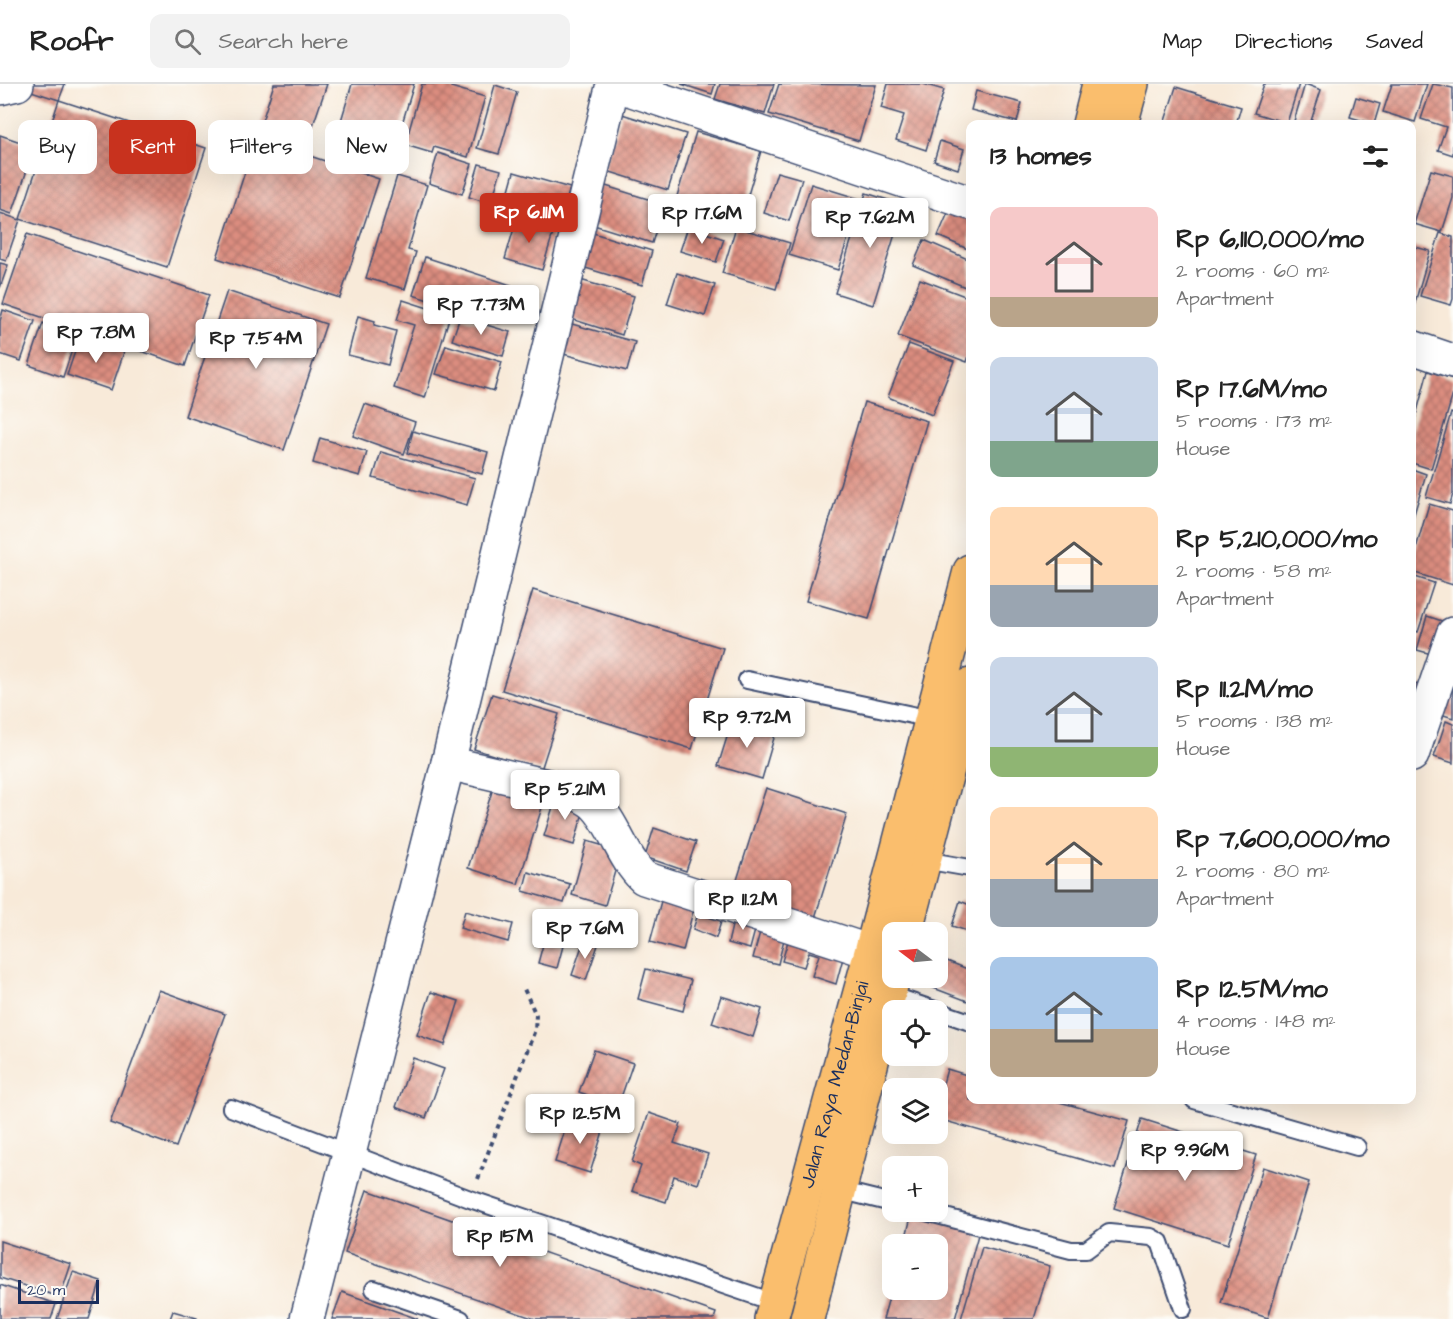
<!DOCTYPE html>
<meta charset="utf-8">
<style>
:root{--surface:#fff;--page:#f2f2f2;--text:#222;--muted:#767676;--line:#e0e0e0;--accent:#c8321e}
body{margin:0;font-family:"Architects Daughter",sans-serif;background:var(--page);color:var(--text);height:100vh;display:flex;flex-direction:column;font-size:22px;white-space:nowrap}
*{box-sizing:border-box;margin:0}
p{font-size:20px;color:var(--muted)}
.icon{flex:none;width:33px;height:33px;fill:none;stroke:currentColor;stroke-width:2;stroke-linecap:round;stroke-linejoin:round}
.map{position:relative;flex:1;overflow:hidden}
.sheet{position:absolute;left:966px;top:36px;width:450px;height:984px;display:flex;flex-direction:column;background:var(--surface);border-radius:12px;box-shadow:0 6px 24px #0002}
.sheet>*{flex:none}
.top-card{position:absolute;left:18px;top:36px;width:570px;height:54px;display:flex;gap:12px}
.needle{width:39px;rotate:286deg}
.buttons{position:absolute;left:882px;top:838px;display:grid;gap:12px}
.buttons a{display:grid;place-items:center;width:66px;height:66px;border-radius:12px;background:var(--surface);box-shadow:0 6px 24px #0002;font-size:30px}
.scale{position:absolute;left:18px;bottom:15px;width:81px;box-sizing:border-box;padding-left:6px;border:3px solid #1b2f5e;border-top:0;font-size:16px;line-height:21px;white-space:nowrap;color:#1b2f5e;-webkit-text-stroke:4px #fdfcf7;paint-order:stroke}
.price{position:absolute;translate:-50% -51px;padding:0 14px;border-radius:6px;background:#fff;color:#222;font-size:20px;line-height:39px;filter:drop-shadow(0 2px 3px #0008)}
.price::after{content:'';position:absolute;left:50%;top:36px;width:18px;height:14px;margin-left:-9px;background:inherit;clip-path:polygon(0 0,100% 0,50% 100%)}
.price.selected{background:var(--accent);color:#fff}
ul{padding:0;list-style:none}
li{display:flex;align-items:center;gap:18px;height:150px;padding:0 24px}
li span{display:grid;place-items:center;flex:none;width:168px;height:120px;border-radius:12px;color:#555}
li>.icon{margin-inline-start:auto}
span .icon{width:72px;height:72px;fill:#fffc;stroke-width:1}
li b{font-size:26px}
h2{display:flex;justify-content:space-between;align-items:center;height:72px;padding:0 24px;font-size:26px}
.chip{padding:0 21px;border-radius:12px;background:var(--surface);box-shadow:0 6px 24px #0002;font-size:21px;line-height:54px}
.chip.selected{background:var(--accent);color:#fff}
header{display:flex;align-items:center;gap:36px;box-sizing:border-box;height:84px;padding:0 30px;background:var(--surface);border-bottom:2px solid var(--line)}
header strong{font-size:28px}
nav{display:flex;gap:33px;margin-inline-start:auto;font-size:21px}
.search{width:420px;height:54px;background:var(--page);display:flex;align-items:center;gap:15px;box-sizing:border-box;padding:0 21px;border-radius:12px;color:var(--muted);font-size:22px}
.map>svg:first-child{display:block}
</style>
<header>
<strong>Roofr</strong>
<div class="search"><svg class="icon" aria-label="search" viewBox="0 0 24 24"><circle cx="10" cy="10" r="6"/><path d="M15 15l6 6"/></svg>Search here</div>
<nav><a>Map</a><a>Directions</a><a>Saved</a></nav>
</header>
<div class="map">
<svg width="1453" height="1235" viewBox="0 0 1453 1235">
<defs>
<pattern id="building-cross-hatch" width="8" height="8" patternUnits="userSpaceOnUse" patternTransform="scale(1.5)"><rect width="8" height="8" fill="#dc8d7f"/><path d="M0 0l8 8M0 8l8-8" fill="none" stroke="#b2746b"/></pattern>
</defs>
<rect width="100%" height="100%" fill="#fdfcf7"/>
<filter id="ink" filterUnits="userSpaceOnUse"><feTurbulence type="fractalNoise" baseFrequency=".0167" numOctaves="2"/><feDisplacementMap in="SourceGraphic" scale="12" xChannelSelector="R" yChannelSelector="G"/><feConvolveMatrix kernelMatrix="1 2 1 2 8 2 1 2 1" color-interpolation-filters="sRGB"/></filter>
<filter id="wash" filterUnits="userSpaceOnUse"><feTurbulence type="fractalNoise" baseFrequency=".008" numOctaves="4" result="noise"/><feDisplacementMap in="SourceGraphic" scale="24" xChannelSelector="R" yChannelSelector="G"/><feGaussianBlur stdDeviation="1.35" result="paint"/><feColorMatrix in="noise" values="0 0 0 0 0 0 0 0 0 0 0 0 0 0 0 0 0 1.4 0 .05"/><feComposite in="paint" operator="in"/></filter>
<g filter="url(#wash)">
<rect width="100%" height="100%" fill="#f8ead9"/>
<g id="blocks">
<g fill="url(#building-cross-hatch)">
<path d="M23 0H65L59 16 206 64 167 183 20 135 59 16 22 4Z"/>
<path d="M274 0H327L308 56 261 40Z"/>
<path d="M352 0H414L389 83 332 67Z"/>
<path d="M422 0H452L451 3 485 13 468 73 434 63 432 69 405 61Z"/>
<path d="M681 0H715L712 10Z"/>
<path d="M720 0H774L765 30 715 15Z"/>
<path d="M779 0 876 1 859 57 769 30Z"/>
<path d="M888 0H923L944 6 926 66 896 56 904 31 881 24Z"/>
<path d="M1264 0H1299L1287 39 1254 29Z"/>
<path d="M1305 0 1321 6 1310 40 1294 37Z"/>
<path d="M1392 0H1427L1415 38 1383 28Z"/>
<path d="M1433 0 1453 4V71L1438 66 1446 43 1421 35Z"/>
<path d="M495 1 517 8 499 70 477 64Z"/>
<path d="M1176 3 1241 23 1236 40H1164Z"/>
<path d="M976 7 1022 19 1017 38 971 26Z"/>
<path d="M1356 13 1380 20 1374 40 1350 33Z"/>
<path d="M622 30 686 50 668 106 604 86Z"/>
<path d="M696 48 761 67 740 138 675 119Z"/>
<path d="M0 51 35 63 12 130 0 126Z"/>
<path d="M256 54 379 95 340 214 217 174Z"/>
<path d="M940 57 964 65 958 85 934 77Z"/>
<path d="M438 69 472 80 462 110 429 99Z"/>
<path d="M479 80 501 86 491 120 469 113Z"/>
<path d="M1431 86 1453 92V114L1442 148 1414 140Z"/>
<path d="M514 88 570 104 562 132 506 117Z"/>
<path d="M777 88 802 95 789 137 764 129Z"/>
<path d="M397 92 427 101 408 166 416 168 405 205 366 194Z"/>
<path d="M596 99 664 120 652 159 584 138Z"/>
<path d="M811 100 860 115 838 186 789 171Z"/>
<path d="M866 109 904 121 873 221 835 209Z"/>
<path d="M954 115 970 122V166L938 152Z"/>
<path d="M0 129 20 136 6 177 0 175Z"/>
<path d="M517 134 554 146 542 186 505 175Z"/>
<path d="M688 143 724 155 716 178 680 167Z"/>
<path d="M736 143 790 159 776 205 722 189Z"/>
<path d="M590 148 652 167 642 201 579 182Z"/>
<path d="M1440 149 1453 153V215L1451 221 1420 212Z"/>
<path d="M27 150 209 211 185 282 3 220Z"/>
<path d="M924 156 970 176V205L913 181Z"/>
<path d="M1412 162 1430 167 1412 229Z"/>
<path d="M425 173 511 201 499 239 413 211Z"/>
<path d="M0 179 8 181 0 204Z"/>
<path d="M677 189 715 201 705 232 667 220Z"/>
<path d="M577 195 634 212 622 251 565 233Z"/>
<path d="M920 195 970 214V269L967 278 898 252Z"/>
<path d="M227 207 326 240 284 366 185 332Z"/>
<path d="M403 216 450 231 425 314 394 304 414 241 397 236Z"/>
<path d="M3 226 35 237 21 277 0 270V237Z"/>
<path d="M358 232 375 237 374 241 396 247 388 281 348 271Z"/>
<path d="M460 233 510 248 503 272 452 256Z"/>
<path d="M565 238 635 258 627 287 556 268Z"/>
<path d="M43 239 77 251 63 293 29 281Z"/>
<path d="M80 253 124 268 111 306 67 291Z"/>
<path d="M909 260 954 277 932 331 888 313Z"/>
<path d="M446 261 502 278 494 307 436 290Z"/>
<path d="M1428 287 1453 295V310L1431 385 1412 379V346Z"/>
<path d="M864 318 927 337 869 535 806 517Z"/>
<path d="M365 320 415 338 404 370 353 352Z"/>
<path d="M1451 329 1453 330V410L1450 420 1426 413Z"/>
<path d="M413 347 488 368 482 390 407 369Z"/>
<path d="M320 354 367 368 360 392 313 379Z"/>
<path d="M381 368 475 394 467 421 373 394Z"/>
<path d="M1412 385 1426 390 1412 437Z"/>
<path d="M1429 420 1453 427V501L1412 488V478Z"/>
<path d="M1412 492 1434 499 1418 548 1412 546Z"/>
<path d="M533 506 723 564 692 665 502 606Z"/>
<path d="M1427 532 1445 538 1435 571 1417 566Z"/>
<path d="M1440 598 1453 602V634L1431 627Z"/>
<path d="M1412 599 1426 603 1412 649Z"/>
<path d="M492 610 559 630 541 686 474 665Z"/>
<path d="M733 634 776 647 762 695 718 682Z"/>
<path d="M1446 637 1453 640V679L1434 673Z"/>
<path d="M494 701 544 717 518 800 468 784Z"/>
<path d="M766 704 847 730 814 837 732 812Z"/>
<path d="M556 713 585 721 574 761 544 752Z"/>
<path d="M654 744 696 758 686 787 645 773Z"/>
<path d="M587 757 621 767 605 821 572 811Z"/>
<path d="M528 788 570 800 564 819 523 807Z"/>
<path d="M664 806 696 815 683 867 650 858Z"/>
<path d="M960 817 970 821V848L952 842Z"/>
<path d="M702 818 725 825 716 854 693 845Z"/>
<path d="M465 827 513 840 508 858 460 844Z"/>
<path d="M735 829 758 835 750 865 728 859Z"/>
<path d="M763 837 787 843 778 880 753 874Z"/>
<path d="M791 847 846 863 836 900 812 892 819 871 809 868 804 883 782 877Z"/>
<path d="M584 856 598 861 586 896 572 891Z"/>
<path d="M544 857 563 862 557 884 538 879Z"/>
<path d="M942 875 970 886V918L931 903 935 894H938V886Z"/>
<path d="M646 885 691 896 683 927 638 915Z"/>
<path d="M159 906 225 930 176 1063 110 1039Z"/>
<path d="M431 908 459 917 445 961 417 951Z"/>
<path d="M721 912 762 925 753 953 712 939Z"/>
<path d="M594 966 633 979 618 1022 579 1008Z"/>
<path d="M413 974 444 985 426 1034 396 1023Z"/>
<path d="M947 985 970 992V1016H1052L1129 1037 1115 1085 938 1035V1018Z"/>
<path d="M649 1029 681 1040 674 1059 708 1070 698 1100 674 1092 666 1118 632 1107 641 1082 632 1078Z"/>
<path d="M569 1033 604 1044 590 1089 555 1078Z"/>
<path d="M1142 1035 1256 1071 1228 1160 1114 1124Z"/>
<path d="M1263 1083 1309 1098 1268 1234 1221 1219Z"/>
<path d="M367 1106 716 1229 714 1235H535L345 1169Z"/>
<path d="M912 1129 979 1147 955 1235H883L891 1206H938V1161H904Z"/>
<path d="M0 1157 71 1180 60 1213 0 1194Z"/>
<path d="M982 1163 1050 1182 1034 1235H961Z"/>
<path d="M73 1188 101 1197 89 1235H57Z"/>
<path d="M0 1201 56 1220 51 1235H0Z"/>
<path d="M342 1208 418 1235H332Z"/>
<path d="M173 1227 197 1234V1235H170Z"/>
</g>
</g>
</g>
<g filter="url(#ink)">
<use href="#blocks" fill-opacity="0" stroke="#3c4b70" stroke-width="1.5"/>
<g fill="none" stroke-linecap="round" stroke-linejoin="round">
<defs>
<g id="lane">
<path d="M747 596 931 635"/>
<path d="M924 776 970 784"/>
<path d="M888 910 970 938"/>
<path d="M1194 1016 1357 1063"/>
<path d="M231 1024 470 1115 776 1219"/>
<path d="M835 1105 892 1119"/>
<path d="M926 1128 1071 1166H1086L1109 1149 1151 1153 1160 1158 1183 1225"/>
<path d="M374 1205 461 1235"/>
</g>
<g id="street">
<path d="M614 0 970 119"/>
<path d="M0 4 17 0"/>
<path d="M1412 263 1453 277"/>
<path d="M1412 671 1453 550"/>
<path d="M448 679 573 708C580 711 587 714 593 719 614 738 622 774 644 794L871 868"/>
<path d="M307 1235 448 679 613 0"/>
</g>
<g id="highway">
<path d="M1089 40 1099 0"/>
<path d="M1121 40 1132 0"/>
<path d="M905 849 970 601"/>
<path id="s1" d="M771 1235 871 868 970 487"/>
<path d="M807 1235 893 894"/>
</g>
</defs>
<use href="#lane" stroke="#3c4b70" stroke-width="20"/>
<use href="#street" stroke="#3c4b70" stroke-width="36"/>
<use href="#highway" stroke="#3c4b70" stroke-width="36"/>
<path stroke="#3c4b70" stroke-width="4" stroke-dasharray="4.5 4.5" stroke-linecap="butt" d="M478 1095 535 946 536 931 524 905"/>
<use href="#lane" stroke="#fff" stroke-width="16"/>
<use href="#street" stroke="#fff" stroke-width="33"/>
<use href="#highway" stroke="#fabe6d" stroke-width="33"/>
</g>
</g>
<g text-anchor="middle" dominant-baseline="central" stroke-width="5" stroke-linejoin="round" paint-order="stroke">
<g font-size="20" fill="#1b2f5e" stroke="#fdfcf7">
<text stroke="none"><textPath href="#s1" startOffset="243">Jalan Raya Medan-Binjai</textPath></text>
</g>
</g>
</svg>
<div class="buttons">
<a><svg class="needle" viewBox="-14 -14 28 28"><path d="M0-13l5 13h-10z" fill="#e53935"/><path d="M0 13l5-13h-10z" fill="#767676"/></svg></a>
<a><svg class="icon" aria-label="locate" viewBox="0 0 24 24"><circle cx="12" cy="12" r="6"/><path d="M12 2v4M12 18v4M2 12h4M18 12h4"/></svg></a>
<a><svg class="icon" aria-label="layers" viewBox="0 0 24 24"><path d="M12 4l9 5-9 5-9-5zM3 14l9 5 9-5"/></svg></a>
<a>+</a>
<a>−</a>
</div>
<div class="scale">20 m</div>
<b class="price selected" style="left:529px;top:160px">Rp 6.11M</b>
<b class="price" style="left:702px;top:161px">Rp 17.6M</b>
<b class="price" style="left:870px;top:165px">Rp 7.62M</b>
<b class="price" style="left:481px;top:252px">Rp 7.73M</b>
<b class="price" style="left:96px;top:280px">Rp 7.8M</b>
<b class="price" style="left:256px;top:286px">Rp 7.54M</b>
<b class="price" style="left:747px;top:665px">Rp 9.72M</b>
<b class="price" style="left:565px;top:737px">Rp 5.21M</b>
<b class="price" style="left:743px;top:847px">Rp 11.2M</b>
<b class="price" style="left:585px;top:876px">Rp 7.6M</b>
<b class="price" style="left:580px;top:1061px">Rp 12.5M</b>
<b class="price" style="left:1185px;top:1098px">Rp 9.96M</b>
<b class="price" style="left:500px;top:1184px">Rp 15M</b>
<div class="top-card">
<a class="chip">Buy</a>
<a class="chip selected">Rent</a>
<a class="chip">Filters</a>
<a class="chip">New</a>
</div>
<section class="sheet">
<h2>13 homes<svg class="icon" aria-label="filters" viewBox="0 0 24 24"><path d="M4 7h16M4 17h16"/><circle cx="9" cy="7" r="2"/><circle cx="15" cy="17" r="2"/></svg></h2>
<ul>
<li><span style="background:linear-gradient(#f6c9c9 75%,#b9a48a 0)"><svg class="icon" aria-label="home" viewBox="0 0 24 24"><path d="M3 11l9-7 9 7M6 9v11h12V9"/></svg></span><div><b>Rp 6,110,000/mo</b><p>2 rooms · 60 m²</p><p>Apartment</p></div></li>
<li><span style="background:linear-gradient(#c9d6e8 70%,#7fa58c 0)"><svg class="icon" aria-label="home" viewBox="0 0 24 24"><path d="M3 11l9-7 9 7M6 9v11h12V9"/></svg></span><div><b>Rp 17.6M/mo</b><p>5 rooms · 173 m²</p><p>House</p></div></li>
<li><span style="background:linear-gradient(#ffd9b3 65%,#9aa5b1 0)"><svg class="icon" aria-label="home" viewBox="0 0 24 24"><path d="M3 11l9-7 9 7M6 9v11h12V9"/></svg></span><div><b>Rp 5,210,000/mo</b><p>2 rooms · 58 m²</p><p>Apartment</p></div></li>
<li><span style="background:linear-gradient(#c9d6e8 75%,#8fb573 0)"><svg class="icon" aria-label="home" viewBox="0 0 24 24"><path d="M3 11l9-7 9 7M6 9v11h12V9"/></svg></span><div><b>Rp 11.2M/mo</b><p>5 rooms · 138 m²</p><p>House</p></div></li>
<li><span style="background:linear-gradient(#ffd9b3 60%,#9aa5b1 0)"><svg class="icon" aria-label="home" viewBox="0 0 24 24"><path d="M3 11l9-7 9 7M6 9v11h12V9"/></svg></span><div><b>Rp 7,600,000/mo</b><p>2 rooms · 80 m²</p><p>Apartment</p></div></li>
<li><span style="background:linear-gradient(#a9c7e8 60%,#b9a48a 0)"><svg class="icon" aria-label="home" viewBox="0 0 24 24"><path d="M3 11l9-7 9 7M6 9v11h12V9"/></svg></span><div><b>Rp 12.5M/mo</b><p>4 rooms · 148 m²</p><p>House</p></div></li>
</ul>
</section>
</div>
